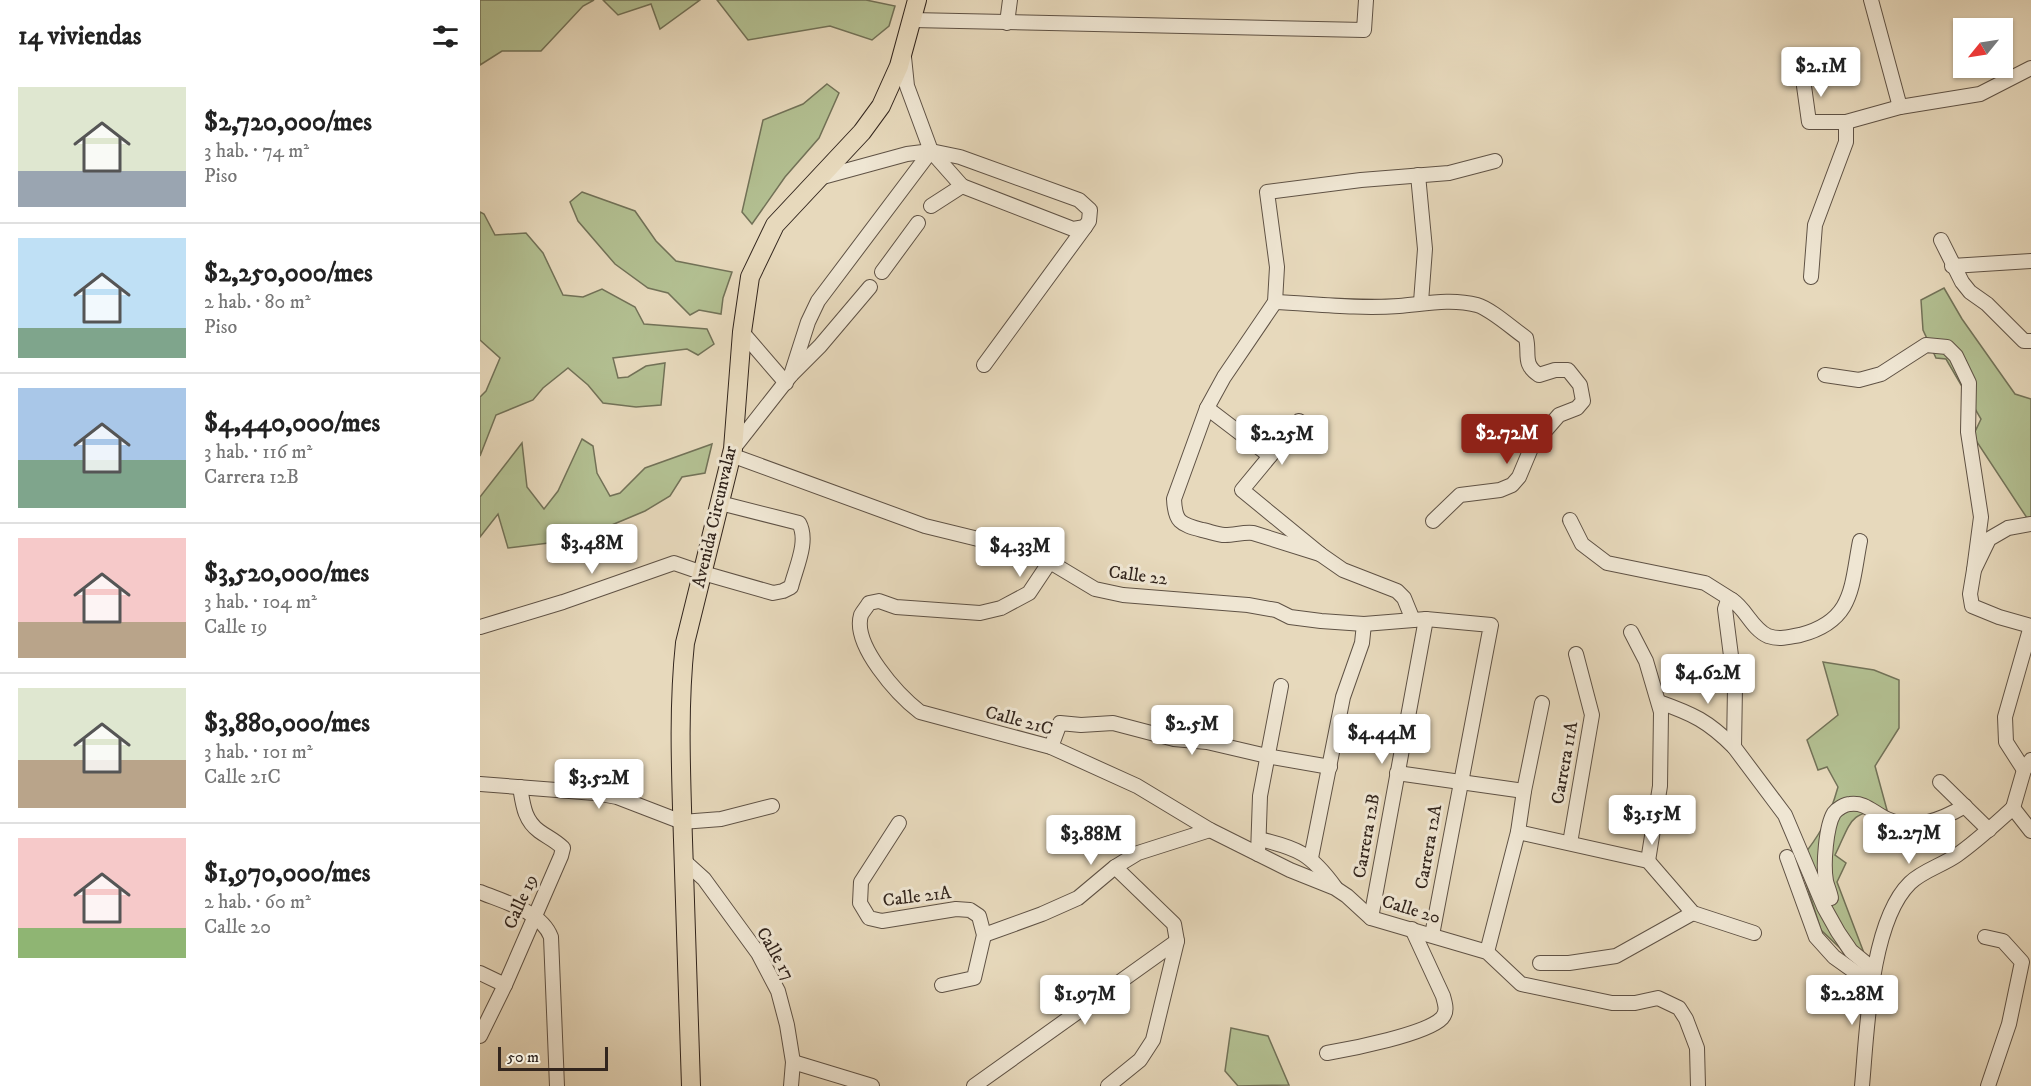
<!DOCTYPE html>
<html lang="es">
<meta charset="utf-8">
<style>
:root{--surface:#fff;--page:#f6f6f6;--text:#222;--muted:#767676;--line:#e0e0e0;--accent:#8f2418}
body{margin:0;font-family:"IM FELL DW Pica",serif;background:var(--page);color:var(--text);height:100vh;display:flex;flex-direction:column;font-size:22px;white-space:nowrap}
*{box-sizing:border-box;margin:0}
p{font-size:20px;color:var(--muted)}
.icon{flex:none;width:33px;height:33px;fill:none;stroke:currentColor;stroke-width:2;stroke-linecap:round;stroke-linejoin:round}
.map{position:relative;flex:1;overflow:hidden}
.drawer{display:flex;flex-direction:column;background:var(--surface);width:480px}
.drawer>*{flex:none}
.needle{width:39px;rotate:240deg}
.controls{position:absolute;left:1473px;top:18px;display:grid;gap:12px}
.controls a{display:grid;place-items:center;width:60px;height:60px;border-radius:0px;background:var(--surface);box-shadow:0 2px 4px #0004;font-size:30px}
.scale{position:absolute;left:18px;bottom:15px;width:110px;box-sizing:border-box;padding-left:6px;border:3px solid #32251d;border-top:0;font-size:16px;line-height:21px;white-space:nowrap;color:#32251d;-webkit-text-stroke:4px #efe6d3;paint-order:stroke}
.price{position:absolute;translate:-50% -51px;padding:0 14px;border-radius:6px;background:#fff;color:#222;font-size:20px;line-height:39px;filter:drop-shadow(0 2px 3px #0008)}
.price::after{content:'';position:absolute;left:50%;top:36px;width:18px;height:14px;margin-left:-9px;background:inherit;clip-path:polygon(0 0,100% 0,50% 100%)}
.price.selected{background:var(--accent);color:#fff}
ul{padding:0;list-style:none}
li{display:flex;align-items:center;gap:18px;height:150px;padding:0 18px}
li+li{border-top:2px solid var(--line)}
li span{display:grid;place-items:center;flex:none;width:168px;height:120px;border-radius:0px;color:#555}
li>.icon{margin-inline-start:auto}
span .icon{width:72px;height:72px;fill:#fffc;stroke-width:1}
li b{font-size:26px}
h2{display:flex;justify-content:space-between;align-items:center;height:72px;padding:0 18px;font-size:26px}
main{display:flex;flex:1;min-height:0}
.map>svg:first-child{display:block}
</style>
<main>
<section class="drawer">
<h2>14 viviendas<svg class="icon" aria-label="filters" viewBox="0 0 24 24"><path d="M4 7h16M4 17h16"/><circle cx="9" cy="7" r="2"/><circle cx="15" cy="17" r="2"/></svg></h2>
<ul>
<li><span style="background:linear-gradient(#dfe7d0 70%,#9aa5b1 0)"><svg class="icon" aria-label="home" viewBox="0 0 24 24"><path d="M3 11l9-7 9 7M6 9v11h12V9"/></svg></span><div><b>$2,720,000/mes</b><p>3 hab. · 74 m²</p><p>Piso</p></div></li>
<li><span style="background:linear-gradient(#bfe0f5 75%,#7fa58c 0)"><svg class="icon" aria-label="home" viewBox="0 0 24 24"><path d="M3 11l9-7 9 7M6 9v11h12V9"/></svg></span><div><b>$2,250,000/mes</b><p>2 hab. · 80 m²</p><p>Piso</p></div></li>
<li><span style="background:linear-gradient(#a9c7e8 60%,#7fa58c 0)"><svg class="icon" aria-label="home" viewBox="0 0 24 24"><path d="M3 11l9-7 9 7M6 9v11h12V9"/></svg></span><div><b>$4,440,000/mes</b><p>3 hab. · 116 m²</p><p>Carrera 12B</p></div></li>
<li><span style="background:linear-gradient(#f6c9c9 70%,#b9a48a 0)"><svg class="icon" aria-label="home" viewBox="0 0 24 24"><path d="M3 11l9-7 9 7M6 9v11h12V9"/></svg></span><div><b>$3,520,000/mes</b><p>3 hab. · 104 m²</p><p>Calle 19</p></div></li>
<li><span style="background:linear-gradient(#dfe7d0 60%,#b9a48a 0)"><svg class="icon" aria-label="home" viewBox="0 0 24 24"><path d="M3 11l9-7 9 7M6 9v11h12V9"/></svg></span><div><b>$3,880,000/mes</b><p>3 hab. · 101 m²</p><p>Calle 21C</p></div></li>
<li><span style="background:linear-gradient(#f6c9c9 75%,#8fb573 0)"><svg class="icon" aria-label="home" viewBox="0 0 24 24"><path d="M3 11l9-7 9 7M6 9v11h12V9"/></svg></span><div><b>$1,970,000/mes</b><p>2 hab. · 60 m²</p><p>Calle 20</p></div></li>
</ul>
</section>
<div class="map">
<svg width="1551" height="1086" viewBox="0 0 1551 1086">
<rect width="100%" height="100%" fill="#e7d9bc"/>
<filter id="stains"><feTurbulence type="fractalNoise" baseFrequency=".00333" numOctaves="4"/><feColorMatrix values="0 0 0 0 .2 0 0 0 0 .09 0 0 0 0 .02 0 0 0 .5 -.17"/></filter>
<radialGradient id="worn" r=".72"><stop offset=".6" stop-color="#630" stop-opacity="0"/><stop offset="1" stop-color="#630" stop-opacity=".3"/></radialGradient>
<g fill="#b3c092" stroke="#727258" stroke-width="1.5">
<path d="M0 0H114L103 6 61 51H22L0 65Z"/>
<path d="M123 0H220L180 29 171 4 138 15Z"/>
<path d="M237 0H386L415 6 409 26 392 40 350 26 268 40Z"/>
<path d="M347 84 359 93 339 138 305 177 272 224 262 212 283 120 323 104Z"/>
<path d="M102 192 155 211 176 241 196 261 252 272 243 298 241 314 219 310 210 315 188 293 168 288 135 264 98 221 90 202Z"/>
<path d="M0 212 4 214 15 235 46 233 63 253 83 295 103 297 122 289 155 307 164 324 227 329 234 344 218 355 207 349 133 358 138 378 148 377 166 366 185 363 181 405 156 407 123 403 108 385 88 368 63 388 53 400 16 415 0 456V397L6 391 20 358 0 340Z"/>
<path d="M1464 288 1482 319 1535 394 1551 399V517L1547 518 1493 436 1501 419 1466 359 1456 358 1443 330 1441 300Z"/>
<path d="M102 439 113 446 117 473 130 496 140 493 165 468 232 444 225 473 202 477 190 496 165 511 127 527 77 542 28 548 18 514 0 537V497L42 443 47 487 64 509 78 491Z"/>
<path d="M1343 662 1394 670 1419 680V728L1395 766 1407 810C1368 811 1371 823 1355 855L1366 863 1357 882 1384 953 1382 969 1370 962 1360 948 1341 930 1319 861C1340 835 1349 819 1358 787L1347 767 1338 770 1327 740 1358 715Z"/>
<path d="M751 1028 788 1036 809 1085 758 1086 745 1071Z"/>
</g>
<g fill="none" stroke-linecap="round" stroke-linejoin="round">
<defs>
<g id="minor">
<path d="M1391 0 1420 107"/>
<path d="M432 20 884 30 886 0"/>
<path d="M527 23 530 0"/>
<path d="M424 57 427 86 451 151 482 186"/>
<path d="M1323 79 1329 122H1366L1420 107 1500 94 1551 68"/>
<path d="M938 175 945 249 941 302"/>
<path d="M339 178 427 154 451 151 480 157 599 200 610 210 609 221 605 227 504 365"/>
<path d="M451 206 482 186 593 229 605 227"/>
<path d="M1461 240 1482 282 1490 292 1507 304 1544 341H1551"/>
<path d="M1472 266 1551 261"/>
<path d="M402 272 438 223"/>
<path d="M1331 277 1335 225 1366 142V122"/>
<path d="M795 302C836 304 878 309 919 306 944 304 971 298 997 305 1011 309 1033 329 1046 338 1050 354 1042 364 1059 375L1075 370H1088L1100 385 1103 401 1097 408 1079 415 1052 446 1039 477 1032 485 1020 490 980 495 953 521"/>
<path d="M262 332 306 383"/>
<path d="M311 375 328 322 338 301 451 151"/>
<path d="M1345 375 1379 380 1401 374 1446 345 1467 347 1476 356 1489 383 1488 432 1501 517 1494 570"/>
<path d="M727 408 790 456"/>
<path d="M819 421 762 490 840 554 863 570 917 591 924 598 933 620"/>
<path d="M253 449 311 375 340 346 390 287"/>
<path d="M251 455 445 526 555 553 615 589 643 595 768 605 796 610 810 617 841 621 884 624 946 619 1011 625 952 935"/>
<path d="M1090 520 1102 544 1127 563 1225 583 1252 600"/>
<path d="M1380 541C1371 587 1374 621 1320 635 1308 637 1300 640 1288 636 1272 629 1266 609 1252 600L1247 603 1245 609 1255 687 1254 747 1305 815 1344 907 1358 932 1371 951 1394 970"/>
<path d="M840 554 773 533C763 532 755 535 745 535 737 535 729 531 722 530 700 524 695 522 694 499L727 408 744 377 795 302 797 267 787 192 881 180 969 173 1015 161"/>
<path d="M571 560 549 593 521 608 500 613 416 607 399 601 389 603C387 607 383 611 381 615 372 645 418 695 440 712L571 747 657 786 730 830 778 854"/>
<path d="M1551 626 1519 617 1492 606 1490 594 1494 570 1509 539 1528 528 1551 524"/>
<path d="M0 627 83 602 194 563 223 573 293 593 303 591 311 587C316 567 329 541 319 523L240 503"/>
<path d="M1151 632 1166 661 1181 712 1180 786 1168 861"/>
<path d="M801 686 780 796 778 854 810 870 855 888 867 896 891 918 1007 952 1041 984 1132 1003H1155L1178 998 1199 1008 1206 1019 1217 1048 1218 1086"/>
<path d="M1179 702C1213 714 1228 721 1254 747"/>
<path d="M571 747 580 723 601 725 633 723 694 739 727 742 787 756 850 767"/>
<path d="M1544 770 1526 742 1525 717 1551 626"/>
<path d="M917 773 1044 791"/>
<path d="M1460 782 1509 830"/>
<path d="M0 784 115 793 137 797 202 822 241 819 292 806"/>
<path d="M1533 808 1544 770 1551 760"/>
<path d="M1533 808 1551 831"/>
<path d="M419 823 381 882 380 903 389 918 402 921 476 909 490 910 499 916 504 935 494 978 462 985"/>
<path d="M1038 832 1168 861 1213 913 1274 933"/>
<path d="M779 839C818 848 831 854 855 887"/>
<path d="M1090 843 1112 715 1096 654"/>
<path d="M1307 857 1336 937 1354 957 1392 984"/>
<path d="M831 858 863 697 882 643 884 624"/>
<path d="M203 860 224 879 278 953 298 991 307 1025 313 1062 311 1086"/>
<path d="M0 892C24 902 61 911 71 937L77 1086"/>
<path d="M1351 898C1350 892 1347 886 1346 881 1343 865 1346 826 1354 813 1357 809 1365 804 1370 804 1386 802 1393 813 1407 819 1434 831 1461 820 1485 806"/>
<path d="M891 918 946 619"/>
<path d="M504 935 562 914 598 898 635 867 658 853 730 830"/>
<path d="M1505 937 1523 941 1542 962 1529 1024 1508 1086"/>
<path d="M1007 952 1038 832 1044 791 1062 703"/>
<path d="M1060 963H1089L1136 956 1213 913"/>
<path d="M0 973 25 985"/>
<path d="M0 1036 25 985 81 856 83 848C75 840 67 837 59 831 44 820 43 804 40 787"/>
<path d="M847 1053C871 1049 947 1034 962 1018 968 1011 965 1004 963 996L932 929"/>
<path d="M313 1062 392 1086"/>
<path d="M494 1086 697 941"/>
<path d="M628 1086 660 1060 673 1040 697 941 694 924 635 867"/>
<path d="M1382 1086C1387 1032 1390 922 1430 883 1442 871 1463 865 1477 855 1497 841 1515 824 1533 808"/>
</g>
<path id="major" d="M211 1086C208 1004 205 922 203 840 201 774 198 708 205 643L253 449 262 332 270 277 295 225 382 132 401 106 419 66 437 0"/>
</defs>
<use href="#minor" stroke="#5f5245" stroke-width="16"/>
<use href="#major" stroke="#32251d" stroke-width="20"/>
<use href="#minor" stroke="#efe6d3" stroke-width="14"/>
<use href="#major" stroke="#e7d9bc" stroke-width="18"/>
</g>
<g text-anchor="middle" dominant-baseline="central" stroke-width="6" stroke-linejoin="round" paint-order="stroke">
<g font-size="18" fill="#32251d" stroke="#efe6d3">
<text transform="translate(235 517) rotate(-77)">Avenida Circunvalar</text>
<text transform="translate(658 576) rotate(7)">Calle 22</text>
<text transform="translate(539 721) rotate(15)">Calle 21C</text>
<text transform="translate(1085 763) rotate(-80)">Carrera 11A</text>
<text transform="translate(887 836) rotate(-80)">Carrera 12B</text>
<text transform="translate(949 847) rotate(-80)">Carrera 12A</text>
<text transform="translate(437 897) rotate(-7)">Calle 21A</text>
<text transform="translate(41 902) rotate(-66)">Calle 19</text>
<text transform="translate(931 910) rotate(17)">Calle 20</text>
<text transform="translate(295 954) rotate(60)">Calle 17</text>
</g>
</g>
<rect width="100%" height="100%" filter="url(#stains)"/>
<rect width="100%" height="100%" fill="url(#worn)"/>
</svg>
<div class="controls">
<a><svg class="needle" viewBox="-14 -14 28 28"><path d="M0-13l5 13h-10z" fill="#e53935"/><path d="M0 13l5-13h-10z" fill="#767676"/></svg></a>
</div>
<div class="scale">50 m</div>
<b class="price" style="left:1341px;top:98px">$2.1M</b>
<b class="price selected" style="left:1027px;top:465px">$2.72M</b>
<b class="price" style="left:802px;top:466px">$2.25M</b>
<b class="price" style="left:112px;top:575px">$3.48M</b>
<b class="price" style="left:540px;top:578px">$4.33M</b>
<b class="price" style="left:1228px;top:705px">$4.62M</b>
<b class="price" style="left:712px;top:756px">$2.5M</b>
<b class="price" style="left:902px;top:765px">$4.44M</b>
<b class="price" style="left:119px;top:810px">$3.52M</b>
<b class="price" style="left:1172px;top:846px">$3.15M</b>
<b class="price" style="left:1429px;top:865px">$2.27M</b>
<b class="price" style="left:611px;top:866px">$3.88M</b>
<b class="price" style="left:605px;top:1026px">$1.97M</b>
<b class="price" style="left:1372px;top:1026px">$2.28M</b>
</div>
</main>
